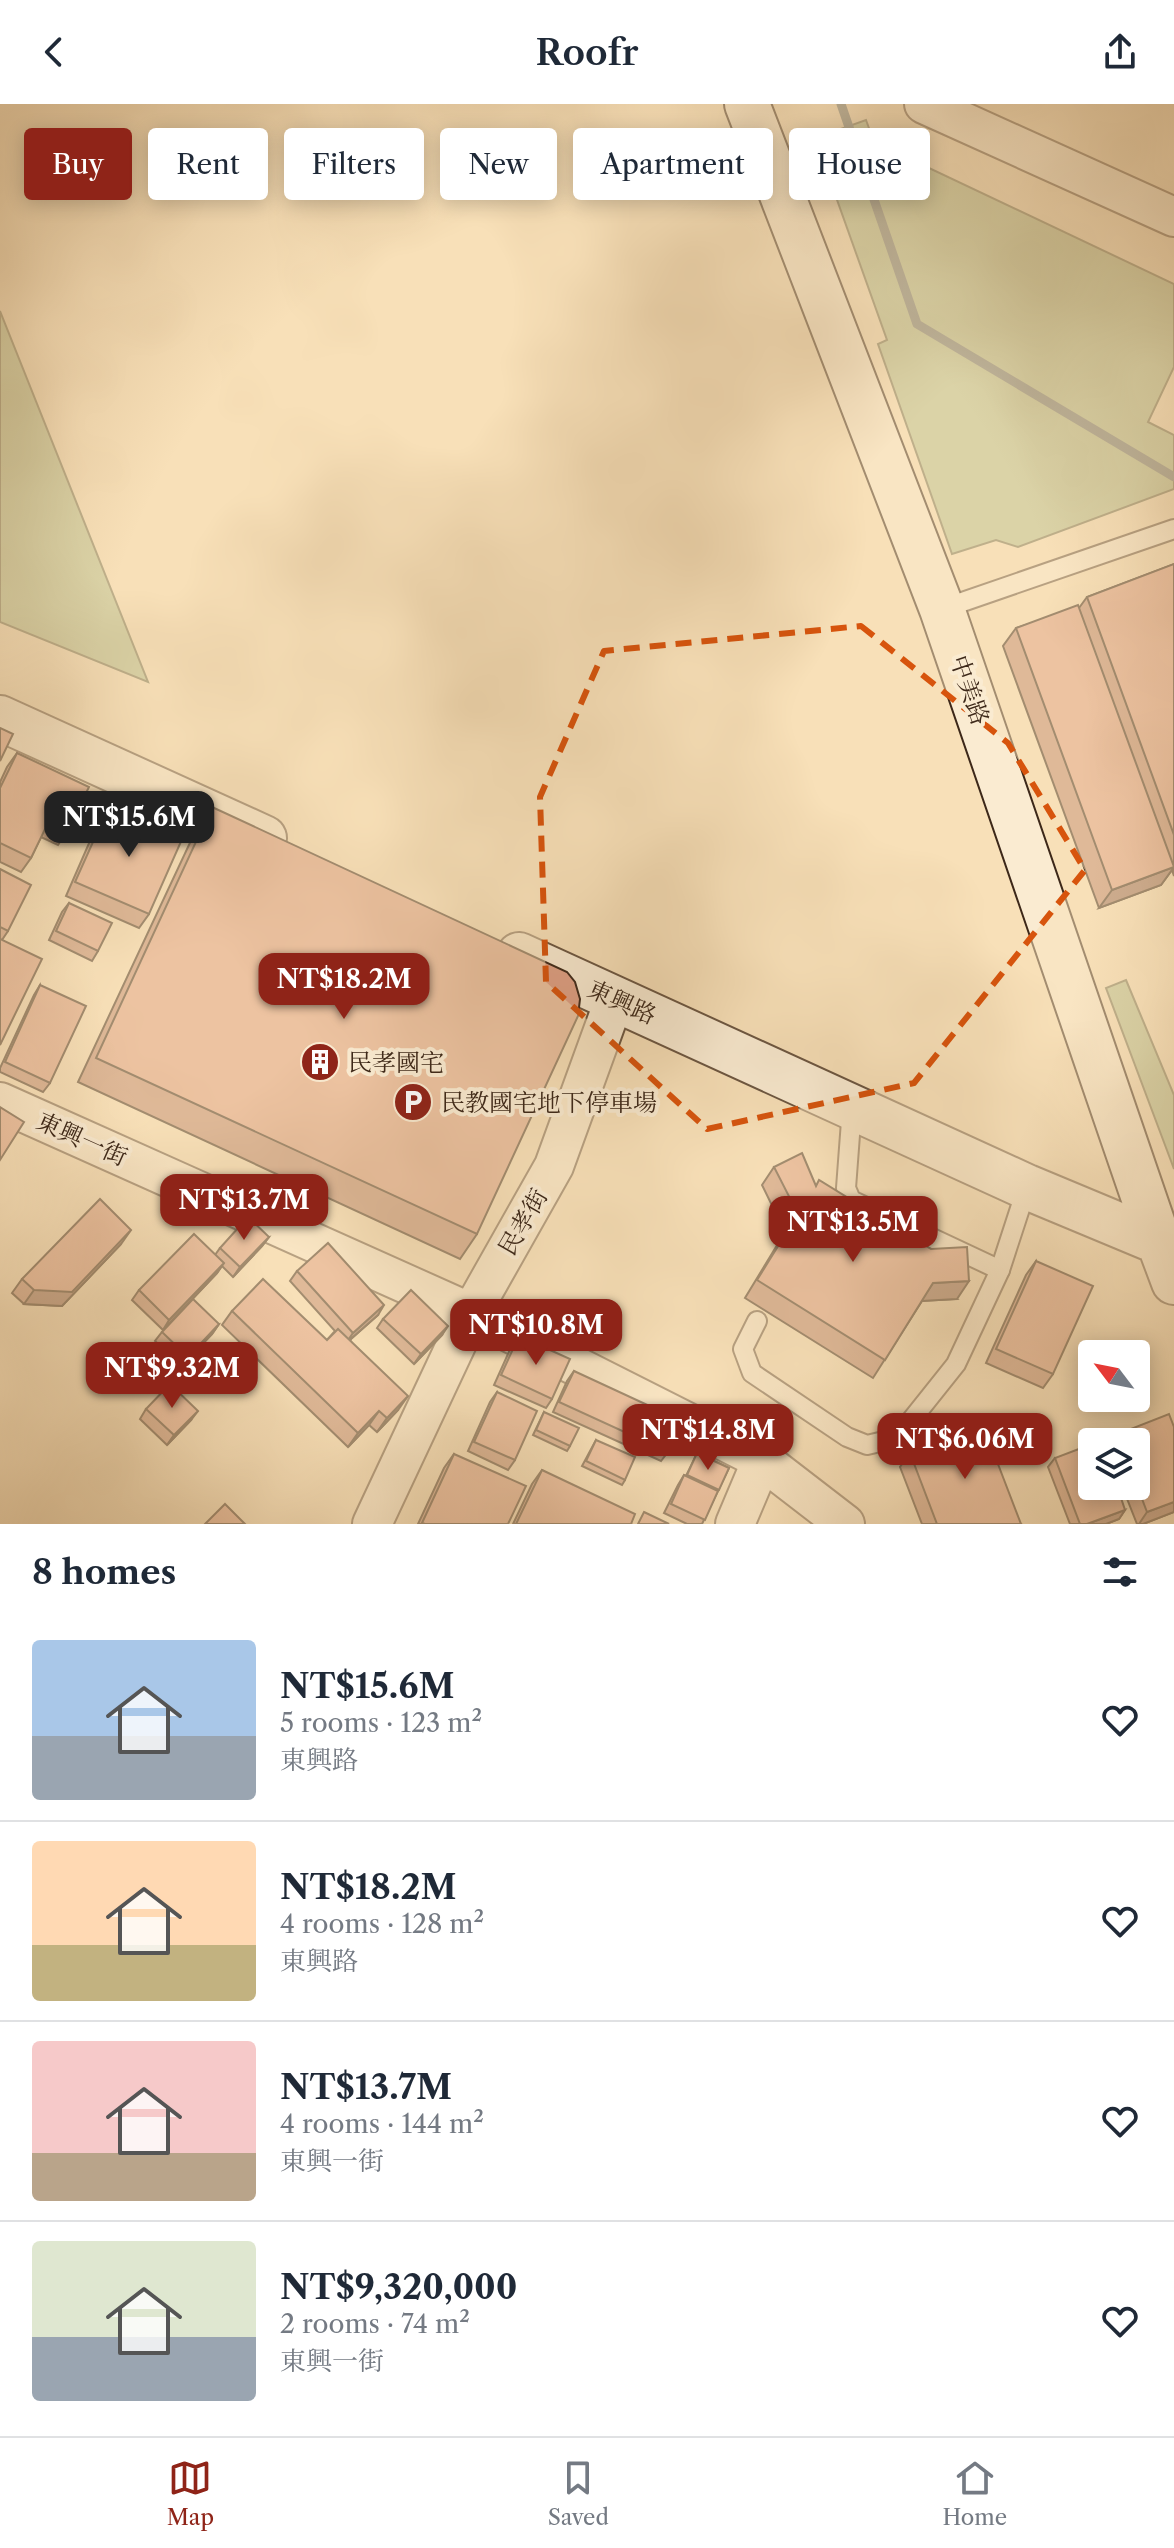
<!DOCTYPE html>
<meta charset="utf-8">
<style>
:root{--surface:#fff;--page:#f2f2f3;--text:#1f2937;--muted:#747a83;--line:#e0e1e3;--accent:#8f2418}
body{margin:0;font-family:"Libre Caslon Text","Noto Serif TC",serif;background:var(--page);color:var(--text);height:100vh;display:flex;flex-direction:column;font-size:30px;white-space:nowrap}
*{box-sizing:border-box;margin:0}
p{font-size:26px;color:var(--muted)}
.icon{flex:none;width:44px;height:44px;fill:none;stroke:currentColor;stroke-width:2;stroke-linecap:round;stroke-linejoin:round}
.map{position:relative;height:1420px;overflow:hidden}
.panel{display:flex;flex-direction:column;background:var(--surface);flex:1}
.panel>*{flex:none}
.top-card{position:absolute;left:24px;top:24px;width:1126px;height:72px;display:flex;gap:16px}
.needle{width:52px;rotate:302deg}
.fabs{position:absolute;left:1078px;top:1236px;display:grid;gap:16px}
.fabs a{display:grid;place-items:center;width:72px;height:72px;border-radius:8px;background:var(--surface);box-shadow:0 4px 20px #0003;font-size:40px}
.price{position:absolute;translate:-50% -68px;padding:0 18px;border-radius:16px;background:var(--accent);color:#fff;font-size:26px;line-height:52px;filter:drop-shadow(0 2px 4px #0008)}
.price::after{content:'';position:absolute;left:50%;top:48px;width:24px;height:18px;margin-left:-12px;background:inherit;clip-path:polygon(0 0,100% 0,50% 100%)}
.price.selected{background:#222;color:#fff}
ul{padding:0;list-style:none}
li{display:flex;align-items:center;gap:24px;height:200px;padding:0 32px}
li+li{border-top:2px solid var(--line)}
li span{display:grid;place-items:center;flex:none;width:224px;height:160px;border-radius:8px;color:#555}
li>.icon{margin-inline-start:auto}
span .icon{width:96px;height:96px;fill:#fffc;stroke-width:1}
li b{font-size:34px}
h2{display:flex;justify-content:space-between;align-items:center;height:96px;padding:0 32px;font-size:34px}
.pill{padding:0 28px;border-radius:8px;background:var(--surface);box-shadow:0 4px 20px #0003;font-size:28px;line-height:72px}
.pill.selected{background:var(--accent);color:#fff}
header{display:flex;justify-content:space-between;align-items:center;height:104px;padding:0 32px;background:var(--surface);font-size:36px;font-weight:600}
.menu{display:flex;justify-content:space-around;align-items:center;height:112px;border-top:2px solid var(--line);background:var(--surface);font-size:22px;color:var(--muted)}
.menu a{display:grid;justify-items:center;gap:4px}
.menu .selected{color:var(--accent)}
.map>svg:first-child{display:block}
</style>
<header><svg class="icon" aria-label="back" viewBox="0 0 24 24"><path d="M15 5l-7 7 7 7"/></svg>Roofr<svg class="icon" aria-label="share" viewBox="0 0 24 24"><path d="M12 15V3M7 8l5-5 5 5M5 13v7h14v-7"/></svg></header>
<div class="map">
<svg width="1174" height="1420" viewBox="0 0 1174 1420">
<rect width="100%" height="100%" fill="#f8e0b8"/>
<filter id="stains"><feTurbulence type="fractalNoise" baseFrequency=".0025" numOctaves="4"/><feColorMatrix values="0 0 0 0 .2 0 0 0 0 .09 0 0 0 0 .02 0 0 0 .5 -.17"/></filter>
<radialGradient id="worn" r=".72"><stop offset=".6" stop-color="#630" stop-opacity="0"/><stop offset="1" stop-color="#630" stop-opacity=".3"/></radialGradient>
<g fill="#b9c392" stroke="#7b7656" stroke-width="2">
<path d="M866 16 874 38 1174 180V263L1148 318 1174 331V385L1018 443 996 436 952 450 878 240 887 236 815 34Z"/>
<path d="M0 207 148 578 0 518Z"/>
<path d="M1126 876 1174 991V1065L1106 884Z"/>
</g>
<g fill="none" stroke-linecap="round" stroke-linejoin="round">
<path stroke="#7b807a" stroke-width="9" d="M841 0 917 220 1174 373"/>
<defs>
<g id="service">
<path d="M942 505 1174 425"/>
<path d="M852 1004 846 1084 851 1096 1000 1166"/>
<path d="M757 1217 743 1245 752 1269 847 1333 867 1341 897 1334 956 1260 1000 1166 1027 1083"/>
</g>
<g id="minor">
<path d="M924 0 1174 113"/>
<path d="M0 998 471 1209 762 1356 845 1420"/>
<path d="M372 1420 471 1209 554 1062 615 894"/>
<path d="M735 1420 762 1356"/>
</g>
<g id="tertiary">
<path d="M0 614 264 734"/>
<path d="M519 851 1027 1083 1159 1138 1174 1178"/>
</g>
<path id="secondary" d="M747 0 942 505 1159 1138 1174 1144"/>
</defs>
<use href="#service" stroke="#6c5641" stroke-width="22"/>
<use href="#minor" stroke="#6c5641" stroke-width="42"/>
<use href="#tertiary" stroke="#6c5641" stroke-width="48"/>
<use href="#secondary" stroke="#3d2819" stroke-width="48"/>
<use href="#service" stroke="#faebd1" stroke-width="18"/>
<use href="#minor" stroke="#faebd1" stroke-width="38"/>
<use href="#tertiary" stroke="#faebd1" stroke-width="44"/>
<use href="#secondary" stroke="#faebd1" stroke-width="44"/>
</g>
<g fill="#c08a72" stroke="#3d2819" stroke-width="2">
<path d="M1174 460V772L1172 766 1161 781 1099 804 1003 542 1016 524 1079 504 1087 493Z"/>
<path d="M17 649 67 727 58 741 41 733 31 754 21 768 0 758V678L7 663Z"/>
<path d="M110 700 149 810 139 824 66 792 100 714Z"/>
<path d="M212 703 477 1130 460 1155 78 978 195 728Z"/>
<path d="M0 765 8 827 2 836 0 941Z"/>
<path d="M69 799 98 847 92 857 49 836 62 808Z"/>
<path d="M40 881 50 979 43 988 0 968V964L34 891Z"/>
<path d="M774 1063 815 1081 957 1195 922 1197 873 1274 745 1194 785 1128 762 1081Z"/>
<path d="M269 1133 262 1142 233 1173 222 1162 217 1169 163 1226 132 1196 139 1186 215 1151 220 1144Z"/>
<path d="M121 1140 62 1202 24 1200 12 1189 22 1175Z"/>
<path d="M1036 1157 1053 1270 1043 1284 986 1259 1026 1171Z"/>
<path d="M297 1167 378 1211 350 1236 398 1306 377 1328 369 1321 348 1343 222 1221 232 1207 327 1236 335 1227 290 1177Z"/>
<path d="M383 1215 442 1231 414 1260 377 1224Z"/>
<path d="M219 1220 212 1230 181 1262 155 1237 162 1228Z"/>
<path d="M519 1232 552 1295 546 1304 494 1281 512 1241Z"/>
<path d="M224 1260 248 1269 237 1280 221 1265Z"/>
<path d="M574 1267 668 1348 661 1357 553 1308 567 1277Z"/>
<path d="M497 1288 515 1356 508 1366 468 1347 490 1298Z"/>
<path d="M146 1305 191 1316 167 1341 140 1315Z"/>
<path d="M544 1308 570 1342 567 1347 533 1331Z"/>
<path d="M1118 1330 1121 1338H1112Z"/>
<path d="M596 1336 625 1376 622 1381 582 1362Z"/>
<path d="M1136 1338 1174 1408 1143 1420H1137L1122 1382H1136Z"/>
<path d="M697 1349 729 1364 702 1420H687L664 1409 678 1381 684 1371 686 1372Z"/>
<path d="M910 1349 1021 1420H922L900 1363Z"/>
<path d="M454 1350 508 1420H418L444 1364Z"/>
<path d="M1055 1354 1125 1406 1119 1415 1106 1420H1070L1048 1363Z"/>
<path d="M542 1366 631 1420H513L532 1380Z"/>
</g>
<g fill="#9c705d" stroke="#3d2819" stroke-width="2">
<path d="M1174 763 1161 781 1099 804 1112 786Z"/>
<path d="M131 1126 121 1140 62 1202 24 1200 34 1186Z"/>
<path d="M269 1133 262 1142 233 1173 240 1163Z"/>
<path d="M224 1159 217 1169 163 1226 169 1216Z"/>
<path d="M969 1177 957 1195 921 1197 933 1179Z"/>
<path d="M384 1201 378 1211 346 1239 353 1229Z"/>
<path d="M219 1220 212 1230 181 1262 188 1253Z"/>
<path d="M448 1222 442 1231 414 1260 421 1250Z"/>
<path d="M408 1292 398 1306 377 1328 387 1314Z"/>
<path d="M198 1307 191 1316 167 1341 174 1331Z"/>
<path d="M379 1307 369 1321 348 1343 358 1329Z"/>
<path d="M1174 1398V1408L1143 1420H1139L1147 1408Z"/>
<path d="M1125 1406 1119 1415 1106 1420H1087Z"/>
</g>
<g fill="#dfa085" stroke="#3d2819" stroke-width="2">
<path d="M1174 460V731L1087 493Z"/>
<path d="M1078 501 1174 763 1112 786 1016 524Z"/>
<path d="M0 624 13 630 0 657Z"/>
<path d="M17 649 89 683 67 727 49 717 31 754 0 739V684Z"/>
<path d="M110 700 183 733 149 810 75 778Z"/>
<path d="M212 703 567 868 575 878 580 895 578 912 477 1130 96 954Z"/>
<path d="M0 765 31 781 8 827 0 823Z"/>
<path d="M69 799 112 819 98 847 56 827Z"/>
<path d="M0 835 42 855 0 941Z"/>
<path d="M40 881 86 902 50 979 5 958Z"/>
<path d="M0 1003 24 1018 0 1056Z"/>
<path d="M802 1049 816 1082 819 1076 931 1145 967 1143 969 1177 933 1179 885 1256 757 1176 798 1110 774 1063Z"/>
<path d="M100 1095 131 1126 72 1188 34 1186 22 1175Z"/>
<path d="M248 1113 269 1133 240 1163 220 1144Z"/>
<path d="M194 1130 224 1159 169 1216 139 1186Z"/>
<path d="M328 1139 384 1201 353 1229 297 1167Z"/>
<path d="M1036 1157 1093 1182 1053 1270 996 1245Z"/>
<path d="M263 1175 327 1236 338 1225 408 1292 387 1314 379 1307 358 1329 232 1207Z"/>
<path d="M411 1186 448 1222 421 1250 383 1215Z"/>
<path d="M193 1195 219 1220 188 1253 162 1228Z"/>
<path d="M519 1232 570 1255 552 1295 501 1271Z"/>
<path d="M236 1248 252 1264 240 1276 224 1260Z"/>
<path d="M574 1267 682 1317 668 1348 559 1298Z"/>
<path d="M170 1280 198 1307 174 1331 146 1305Z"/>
<path d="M497 1288 537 1307 515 1356 474 1338Z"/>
<path d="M544 1308 579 1324 570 1342 536 1326Z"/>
<path d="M1169 1310 1174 1323V1398L1147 1408 1136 1379V1338H1121L1118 1330Z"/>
<path d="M983 1321 1021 1420H937L910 1349Z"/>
<path d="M596 1336 635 1353 625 1376 586 1357Z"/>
<path d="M1092 1340V1382H1117L1125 1406 1087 1420H1080L1055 1354Z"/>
<path d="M697 1349 729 1364 719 1386 687 1371Z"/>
<path d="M454 1350 526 1382 508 1420H425L422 1419Z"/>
<path d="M542 1366 635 1410 631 1420H516Z"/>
<path d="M684 1371 718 1387 705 1416 671 1400Z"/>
<path d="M225 1400 245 1420H205Z"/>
<path d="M644 1408 669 1420H638Z"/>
</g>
<path d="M0 0H1174V1420H0ZM861 522 1008 639 1085 766 914 979 707 1025 546 878 540 693 604 547Z" fill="#f8e0b8" fill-opacity=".55" fill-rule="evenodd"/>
<path fill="none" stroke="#d7540d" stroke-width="6" stroke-dasharray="16 10" stroke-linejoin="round" d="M861 522 1008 639 1085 766 914 979 707 1025 546 878 540 693 604 547Z"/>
<defs>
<symbol id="building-disc" viewBox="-11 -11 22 22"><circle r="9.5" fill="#8f2418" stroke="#faebd1"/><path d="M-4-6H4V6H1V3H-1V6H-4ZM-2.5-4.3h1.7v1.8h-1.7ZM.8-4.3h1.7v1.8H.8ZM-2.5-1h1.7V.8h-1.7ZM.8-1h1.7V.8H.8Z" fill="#fff"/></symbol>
<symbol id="parking-disc" viewBox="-11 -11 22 22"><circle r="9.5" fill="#8f2418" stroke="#faebd1"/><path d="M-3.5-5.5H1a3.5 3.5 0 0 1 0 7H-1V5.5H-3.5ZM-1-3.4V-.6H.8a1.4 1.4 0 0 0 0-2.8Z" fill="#fff"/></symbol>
</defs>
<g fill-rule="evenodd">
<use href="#building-disc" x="298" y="936" width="44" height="44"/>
<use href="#parking-disc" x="391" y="976" width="44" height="44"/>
</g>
<g text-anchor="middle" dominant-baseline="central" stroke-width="8" stroke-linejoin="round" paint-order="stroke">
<g font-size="24" fill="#3d2819" stroke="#faebd1">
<text transform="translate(970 586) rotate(71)">中美路</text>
<text transform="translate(622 898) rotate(24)">東興路</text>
<text transform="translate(82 1035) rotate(24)">東興一街</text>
<text transform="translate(523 1118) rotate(-60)">民孝街</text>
</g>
<g font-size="24" fill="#3d2819" stroke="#faebd1" text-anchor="start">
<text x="348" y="958">民孝國宅</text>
<text x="441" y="998">民教國宅地下停車場</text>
</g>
</g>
<rect width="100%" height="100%" filter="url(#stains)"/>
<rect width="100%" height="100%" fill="url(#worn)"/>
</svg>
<div class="fabs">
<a><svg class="needle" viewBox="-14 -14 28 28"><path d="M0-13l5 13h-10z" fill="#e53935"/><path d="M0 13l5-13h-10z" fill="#747a83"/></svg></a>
<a><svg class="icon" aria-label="layers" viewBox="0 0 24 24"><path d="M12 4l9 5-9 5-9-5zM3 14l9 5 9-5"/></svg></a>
</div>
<b class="price selected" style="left:129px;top:755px">NT$15.6M</b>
<b class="price" style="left:344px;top:917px">NT$18.2M</b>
<b class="price" style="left:244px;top:1138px">NT$13.7M</b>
<b class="price" style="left:853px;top:1160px">NT$13.5M</b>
<b class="price" style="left:536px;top:1263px">NT$10.8M</b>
<b class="price" style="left:172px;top:1306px">NT$9.32M</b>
<b class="price" style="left:708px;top:1368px">NT$14.8M</b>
<b class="price" style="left:965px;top:1377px">NT$6.06M</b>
<div class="top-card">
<a class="pill selected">Buy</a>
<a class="pill">Rent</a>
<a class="pill">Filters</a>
<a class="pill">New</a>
<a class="pill">Apartment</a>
<a class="pill">House</a>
</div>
</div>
<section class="panel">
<h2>8 homes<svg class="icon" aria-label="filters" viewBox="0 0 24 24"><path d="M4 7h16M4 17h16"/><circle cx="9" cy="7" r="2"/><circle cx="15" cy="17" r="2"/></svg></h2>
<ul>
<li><span style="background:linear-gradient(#a9c7e8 60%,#9aa5b1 0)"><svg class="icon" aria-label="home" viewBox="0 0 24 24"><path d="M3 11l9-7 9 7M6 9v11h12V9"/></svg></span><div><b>NT$15.6M</b><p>5 rooms · 123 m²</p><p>東興路</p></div><svg class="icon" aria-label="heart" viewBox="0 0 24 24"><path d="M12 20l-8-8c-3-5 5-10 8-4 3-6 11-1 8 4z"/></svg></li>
<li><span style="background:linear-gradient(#ffd9b3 65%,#c2b280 0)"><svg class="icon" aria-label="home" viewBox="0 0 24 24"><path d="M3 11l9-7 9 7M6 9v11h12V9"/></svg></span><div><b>NT$18.2M</b><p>4 rooms · 128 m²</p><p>東興路</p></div><svg class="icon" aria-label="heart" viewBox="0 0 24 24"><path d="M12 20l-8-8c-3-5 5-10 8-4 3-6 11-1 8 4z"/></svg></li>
<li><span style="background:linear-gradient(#f6c9c9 70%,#b9a48a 0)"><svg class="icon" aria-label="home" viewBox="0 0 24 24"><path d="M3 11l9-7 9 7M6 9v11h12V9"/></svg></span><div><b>NT$13.7M</b><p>4 rooms · 144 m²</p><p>東興一街</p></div><svg class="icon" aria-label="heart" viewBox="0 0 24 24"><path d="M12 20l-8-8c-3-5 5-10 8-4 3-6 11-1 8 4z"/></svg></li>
<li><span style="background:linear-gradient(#dfe7d0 60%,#9aa5b1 0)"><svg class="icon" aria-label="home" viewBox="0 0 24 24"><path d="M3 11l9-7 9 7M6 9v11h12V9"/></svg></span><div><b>NT$9,320,000</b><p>2 rooms · 74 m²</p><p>東興一街</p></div><svg class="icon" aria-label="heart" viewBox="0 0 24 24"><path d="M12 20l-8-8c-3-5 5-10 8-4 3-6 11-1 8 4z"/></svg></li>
</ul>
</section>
<nav class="menu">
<a class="selected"><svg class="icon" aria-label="map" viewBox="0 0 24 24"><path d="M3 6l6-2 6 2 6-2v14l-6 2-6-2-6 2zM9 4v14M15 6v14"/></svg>Map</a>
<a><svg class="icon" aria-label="saved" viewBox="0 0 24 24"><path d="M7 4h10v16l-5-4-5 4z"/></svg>Saved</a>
<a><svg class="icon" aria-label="home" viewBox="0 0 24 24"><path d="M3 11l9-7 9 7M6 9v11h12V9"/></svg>Home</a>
</nav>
